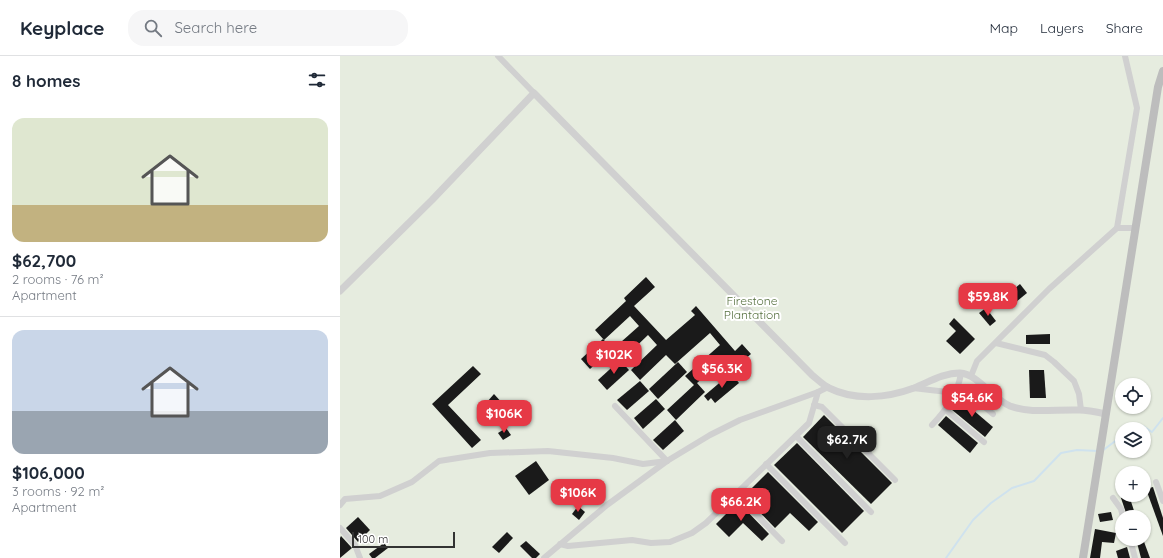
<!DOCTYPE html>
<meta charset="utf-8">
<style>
:root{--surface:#fff;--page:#f6f6f7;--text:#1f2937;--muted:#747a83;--line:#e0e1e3;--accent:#e63946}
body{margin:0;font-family:Quicksand,sans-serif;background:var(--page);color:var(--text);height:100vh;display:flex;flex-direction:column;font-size:15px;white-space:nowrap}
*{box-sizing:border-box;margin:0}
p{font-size:13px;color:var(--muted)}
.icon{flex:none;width:22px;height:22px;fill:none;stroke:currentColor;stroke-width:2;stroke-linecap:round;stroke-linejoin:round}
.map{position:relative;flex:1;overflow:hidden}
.sheet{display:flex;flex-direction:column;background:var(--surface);width:340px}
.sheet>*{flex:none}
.controls{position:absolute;left:775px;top:322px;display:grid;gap:8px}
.controls a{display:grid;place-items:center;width:36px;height:36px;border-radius:50%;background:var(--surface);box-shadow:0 1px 3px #0004;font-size:20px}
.scale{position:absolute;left:12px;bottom:10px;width:103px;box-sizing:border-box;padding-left:4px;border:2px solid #333;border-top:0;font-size:11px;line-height:14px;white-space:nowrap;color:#333;-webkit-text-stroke:3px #fff;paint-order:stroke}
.price{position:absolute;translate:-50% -34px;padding:0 9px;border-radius:8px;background:var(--accent);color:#fff;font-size:13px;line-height:26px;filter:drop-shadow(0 1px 2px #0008)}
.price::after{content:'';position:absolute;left:50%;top:24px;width:12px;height:9px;margin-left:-6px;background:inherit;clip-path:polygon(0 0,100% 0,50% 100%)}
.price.on{background:#222;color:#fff}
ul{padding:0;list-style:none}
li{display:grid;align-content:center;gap:8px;height:212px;padding:0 12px}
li+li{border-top:1px solid var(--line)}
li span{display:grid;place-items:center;height:124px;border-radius:12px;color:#555}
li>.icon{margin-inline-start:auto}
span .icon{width:72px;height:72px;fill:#fffc;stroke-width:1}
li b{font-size:17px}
h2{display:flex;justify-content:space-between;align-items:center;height:48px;padding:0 12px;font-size:17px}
header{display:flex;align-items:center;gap:24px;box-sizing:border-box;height:56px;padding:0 20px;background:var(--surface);border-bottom:1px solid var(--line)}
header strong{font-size:19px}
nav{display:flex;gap:22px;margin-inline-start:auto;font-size:14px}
.search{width:280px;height:36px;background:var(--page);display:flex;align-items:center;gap:10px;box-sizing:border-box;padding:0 14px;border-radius:16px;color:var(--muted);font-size:15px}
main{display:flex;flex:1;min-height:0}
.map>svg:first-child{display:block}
</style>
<header>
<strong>Keyplace</strong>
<div class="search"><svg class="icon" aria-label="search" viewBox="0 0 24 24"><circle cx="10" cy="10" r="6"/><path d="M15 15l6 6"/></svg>Search here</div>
<nav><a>Map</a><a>Layers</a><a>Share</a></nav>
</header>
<main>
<section class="sheet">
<h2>8 homes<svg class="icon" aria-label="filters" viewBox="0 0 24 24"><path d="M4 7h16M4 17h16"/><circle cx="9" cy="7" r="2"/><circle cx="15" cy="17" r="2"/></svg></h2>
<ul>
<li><span style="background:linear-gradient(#dfe7d0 70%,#c2b280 0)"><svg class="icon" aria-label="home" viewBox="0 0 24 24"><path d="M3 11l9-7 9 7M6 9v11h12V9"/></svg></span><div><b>$62,700</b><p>2 rooms · 76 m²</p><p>Apartment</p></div></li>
<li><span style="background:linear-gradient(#c9d6e8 65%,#9aa5b1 0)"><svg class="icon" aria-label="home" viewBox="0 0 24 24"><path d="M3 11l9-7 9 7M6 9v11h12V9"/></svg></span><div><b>$106,000</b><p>3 rooms · 92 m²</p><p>Apartment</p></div></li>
</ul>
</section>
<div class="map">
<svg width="823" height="502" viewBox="0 0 823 502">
<rect width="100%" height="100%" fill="#fff"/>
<path fill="#e6ecdf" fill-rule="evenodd" d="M0 0H823V502H0ZM782 329H804V351H782ZM782 373H804V395H782ZM782 417H804V439H782ZM782 461H804V483H782Z"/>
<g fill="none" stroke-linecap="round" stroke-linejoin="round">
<g stroke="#cfe2ee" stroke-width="2">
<path d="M794 373 803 370 812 376 823 362"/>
<path d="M762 395 782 380"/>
<path d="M606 502 633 464 651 447 672 432 694 425 721 397 737 394 758 395"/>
</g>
</g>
<g fill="#1a1a1a">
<path d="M306 221 315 231 294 250 326 284 355 259 351 255 356 250 395 295 402 288 411 298 388 318 379 307 357 327 365 336 336 364 327 354 354 329 345 320 380 289 370 277 335 308 326 299 300 324 291 314 317 289 308 279 282 304 272 294 299 270 290 260 264 284 255 274 286 245 284 242Z"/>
<path d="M680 228 687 237 676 246 669 237Z"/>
<path d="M646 252 656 265 650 270 639 257Z"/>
<path d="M614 262 635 283 620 298 606 285 616 275 609 268Z"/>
<path d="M710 278V288H686V279Z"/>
<path d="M263 283 272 293 250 313 241 303Z"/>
<path d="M280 304 289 314 267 334 258 324Z"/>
<path d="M338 306 347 316 318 343 309 333Z"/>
<path d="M133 310 141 318 108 349 141 384 132 392 92 348Z"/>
<path d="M689 314H704L706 342H690Z"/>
<path d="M391 317 399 327 375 347 371 342 368 345 364 340Z"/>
<path d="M300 325 309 335 287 354 277 344Z"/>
<path d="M154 338 173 359 165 366 147 346Z"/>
<path d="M619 342 653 371 645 381 611 353Z"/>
<path d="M316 343 325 353 303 373 294 362Z"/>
<path d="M484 359 552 427 531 448 463 381Z"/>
<path d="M606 360 638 387 630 397 598 369Z"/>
<path d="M335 364 344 375 323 394 313 384Z"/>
<path d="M166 372 171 379 163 384 158 377Z"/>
<path d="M457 387 524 455 502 477 434 409Z"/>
<path d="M196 405 209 424 189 439 175 420Z"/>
<path d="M428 416 478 466 469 475 450 457 435 472 404 440Z"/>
<path d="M813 431 823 462V480L806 433Z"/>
<path d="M789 439 795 458 787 460 781 442Z"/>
<path d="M398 446 429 478 422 485 403 467 389 481 376 468Z"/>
<path d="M238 450 245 456 239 464 232 458Z"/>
<path d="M771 456 773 464 760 466 758 458Z"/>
<path d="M18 461 30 474 18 486 6 472Z"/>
<path d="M755 473 776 477 774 487 762 486 760 502H750Z"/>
<path d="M167 476 173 482 159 497 152 491Z"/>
<path d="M1 480 12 492 0 502V482Z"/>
<path d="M796 483H803L810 502H801Z"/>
<path d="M186 485 200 498 196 502H192L180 490Z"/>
<path d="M44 487 48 492 35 502H32L29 498Z"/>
<path d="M787 491 790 502H778L776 495Z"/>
</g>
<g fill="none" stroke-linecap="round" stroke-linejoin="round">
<g stroke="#d0d0d0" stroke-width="6">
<path d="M158 0 194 37"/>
<path d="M777 172 797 52 785 0"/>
<path d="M656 287 705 299 714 306 734 325 739 338 741 354"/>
<path d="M631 320 637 305 709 233 777 172H795"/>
<path d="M573 332 616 337 632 340 653 358"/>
<path d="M474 349 482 351 555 424"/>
<path d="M275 350 327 405"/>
<path d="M606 354 644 386"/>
<path d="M592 369C606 354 618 338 621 317"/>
<path d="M456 380 531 456"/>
<path d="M426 408 505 487"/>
<path d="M816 426 823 445"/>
<path d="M396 438 442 485"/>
<path d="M773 442 781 453 783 461"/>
<path d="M0 449 5 443 40 440 72 426 99 405 150 397 208 395 273 402 303 408 327 405"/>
<path d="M0 472 15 489 20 502"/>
<path d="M790 483 795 502"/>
<path d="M220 488 228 490 292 484 311 487 330 486 352 477 366 467 469 367 478 336 488 331"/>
<path d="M204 502 267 449 327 405 370 379 400 364 478 336"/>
</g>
<path stroke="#d0d0d0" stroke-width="7" d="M0 235 92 144 194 37 472 319C477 323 483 329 489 332 515 345 547 342 574 332 589 326 603 317 620 317 638 318 653 343 670 350 691 358 716 353 739 354 748 354 757 356 766 358"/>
<path stroke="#bdbdbd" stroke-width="8" d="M743 502 818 31 823 15"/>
</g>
<g text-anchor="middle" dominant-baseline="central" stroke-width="4" stroke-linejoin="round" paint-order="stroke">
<g font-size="12" fill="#56703f" stroke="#fff">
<text x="412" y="244">Firestone<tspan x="412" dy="14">Plantation</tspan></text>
</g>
</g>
</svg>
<div class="controls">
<a><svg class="icon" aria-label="locate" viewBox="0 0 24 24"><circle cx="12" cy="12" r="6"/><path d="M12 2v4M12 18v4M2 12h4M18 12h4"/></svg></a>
<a><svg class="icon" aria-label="layers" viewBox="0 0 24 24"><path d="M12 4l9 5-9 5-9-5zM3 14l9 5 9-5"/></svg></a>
<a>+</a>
<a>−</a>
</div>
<div class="scale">100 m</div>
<b class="price" style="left:648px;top:261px">$59.8K</b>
<b class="price" style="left:274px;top:319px">$102K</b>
<b class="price" style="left:382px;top:333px">$56.3K</b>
<b class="price" style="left:632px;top:362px">$54.6K</b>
<b class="price" style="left:164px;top:378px">$106K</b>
<b class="price on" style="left:507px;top:404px">$62.7K</b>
<b class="price" style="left:238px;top:457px">$106K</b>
<b class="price" style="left:401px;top:466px">$66.2K</b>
</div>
</main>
